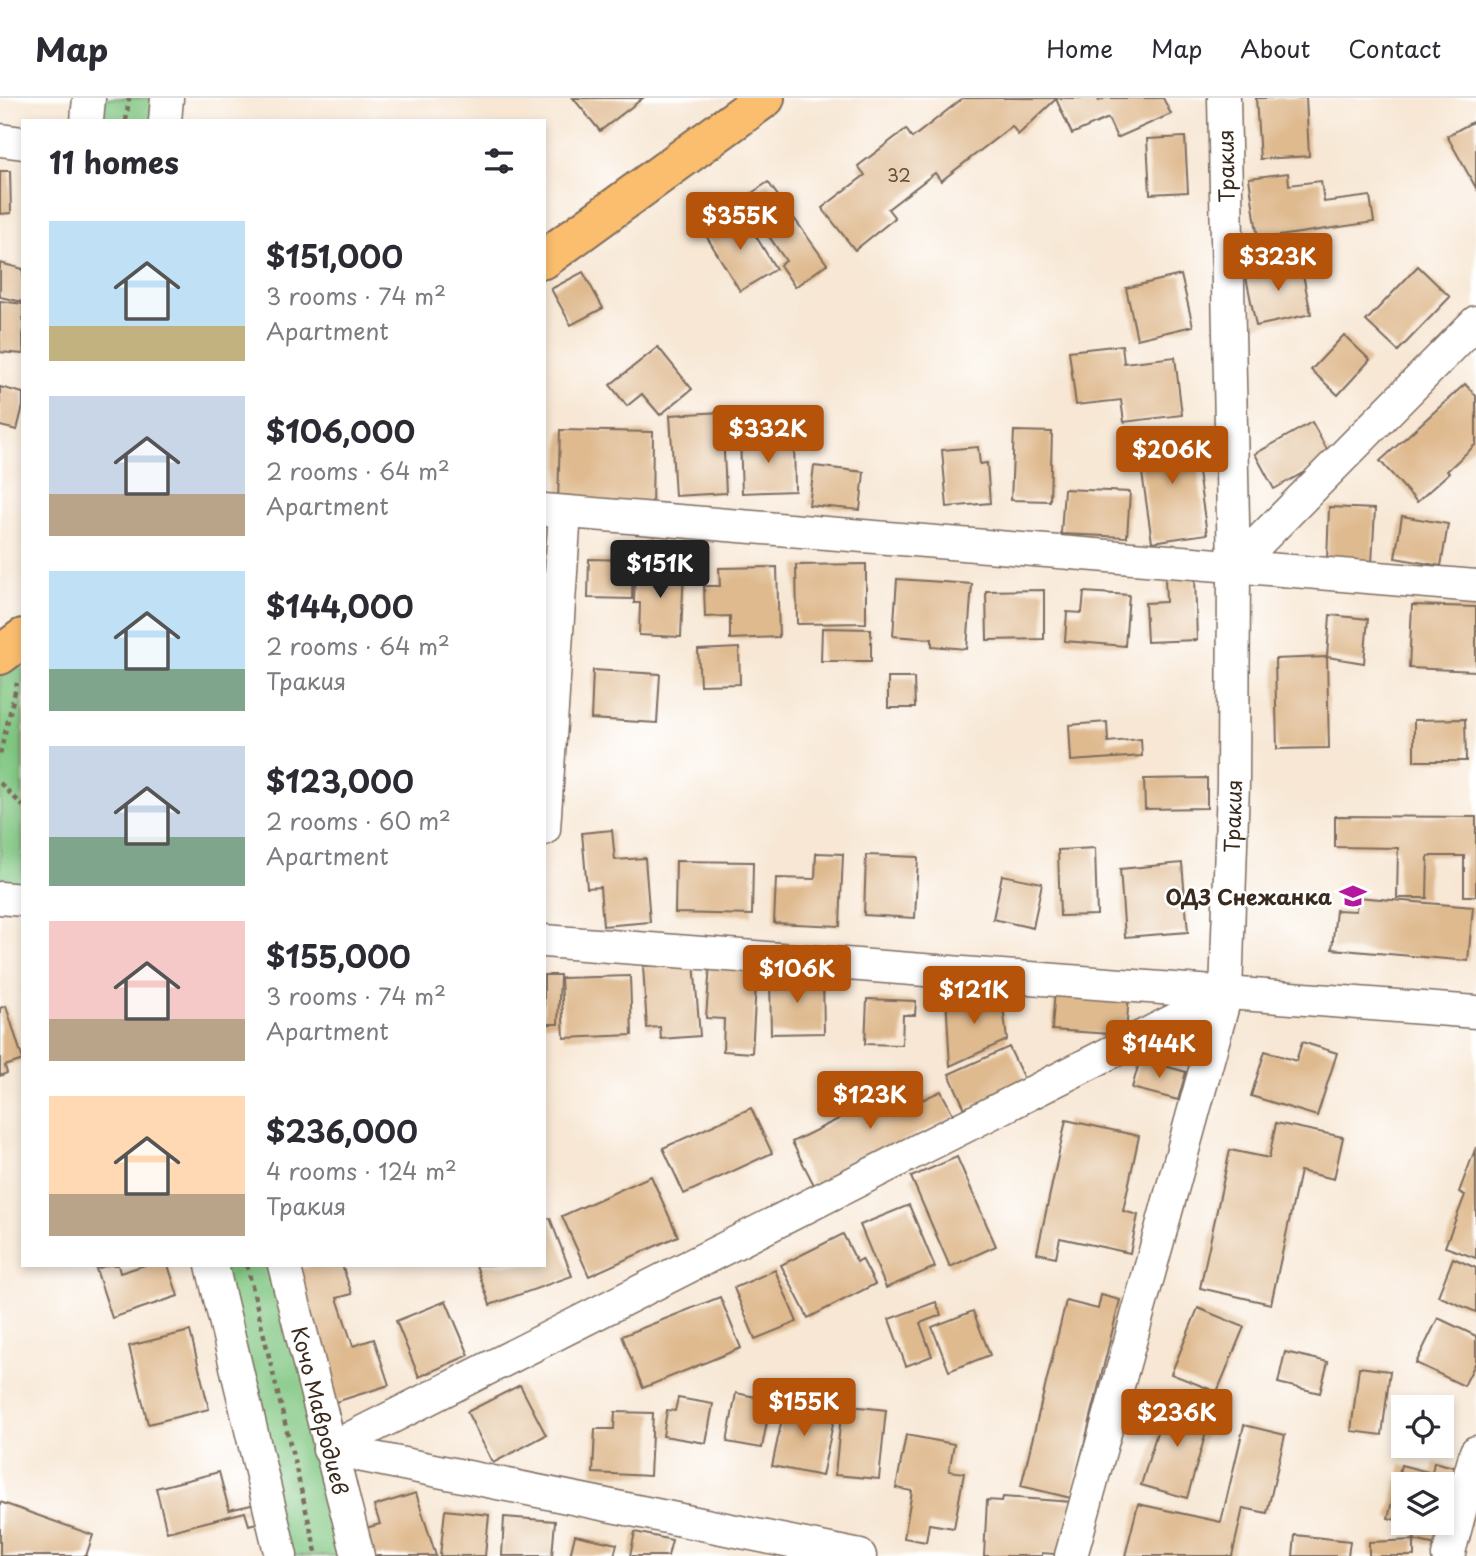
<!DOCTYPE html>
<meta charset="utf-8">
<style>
:root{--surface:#fff;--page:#f2f2f3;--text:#2b2b33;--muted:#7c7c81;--line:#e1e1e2;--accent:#b45309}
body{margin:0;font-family:"Playpen Sans",sans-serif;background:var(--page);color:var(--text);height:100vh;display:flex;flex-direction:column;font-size:26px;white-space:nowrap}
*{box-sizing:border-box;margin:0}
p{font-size:23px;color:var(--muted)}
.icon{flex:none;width:38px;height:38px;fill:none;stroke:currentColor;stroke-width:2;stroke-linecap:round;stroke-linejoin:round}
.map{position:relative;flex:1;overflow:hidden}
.drawer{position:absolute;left:21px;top:21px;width:525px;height:1148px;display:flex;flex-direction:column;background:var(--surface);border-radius:0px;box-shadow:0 4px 10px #0003}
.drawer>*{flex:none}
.buttons{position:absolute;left:1391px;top:1297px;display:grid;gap:14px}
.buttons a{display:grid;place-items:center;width:63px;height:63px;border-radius:0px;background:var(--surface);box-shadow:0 4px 10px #0003;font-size:35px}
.price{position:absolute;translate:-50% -60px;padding:0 16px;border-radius:7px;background:var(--accent);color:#fff;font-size:23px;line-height:46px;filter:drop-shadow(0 2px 4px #0008)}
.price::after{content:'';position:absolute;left:50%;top:42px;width:21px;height:16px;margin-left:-10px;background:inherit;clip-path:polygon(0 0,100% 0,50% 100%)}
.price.selected{background:#222;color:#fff}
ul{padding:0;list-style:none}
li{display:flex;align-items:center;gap:21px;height:175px;padding:0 28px}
li span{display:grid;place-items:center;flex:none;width:196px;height:140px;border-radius:0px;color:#555}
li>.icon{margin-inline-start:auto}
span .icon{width:84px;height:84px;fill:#fffc;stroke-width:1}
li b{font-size:30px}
h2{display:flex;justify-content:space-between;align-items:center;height:84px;padding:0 28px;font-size:30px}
header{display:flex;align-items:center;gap:42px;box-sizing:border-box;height:98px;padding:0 35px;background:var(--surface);border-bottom:2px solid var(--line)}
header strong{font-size:33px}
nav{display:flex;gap:38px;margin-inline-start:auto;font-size:24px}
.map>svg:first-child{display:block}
</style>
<header>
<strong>Map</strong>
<nav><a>Home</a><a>Map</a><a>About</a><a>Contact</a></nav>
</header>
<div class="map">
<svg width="1476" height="1458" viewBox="0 0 1476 1458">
<rect width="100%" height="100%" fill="#fff"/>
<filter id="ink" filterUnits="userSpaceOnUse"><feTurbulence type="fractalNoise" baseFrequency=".0143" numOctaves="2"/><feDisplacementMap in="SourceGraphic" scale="14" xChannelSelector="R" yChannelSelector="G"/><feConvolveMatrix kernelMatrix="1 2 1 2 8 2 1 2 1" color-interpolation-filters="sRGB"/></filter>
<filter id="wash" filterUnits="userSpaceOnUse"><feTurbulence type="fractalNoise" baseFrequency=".00686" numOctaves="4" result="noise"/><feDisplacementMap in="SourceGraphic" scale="28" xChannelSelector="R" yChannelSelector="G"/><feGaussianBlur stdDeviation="1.57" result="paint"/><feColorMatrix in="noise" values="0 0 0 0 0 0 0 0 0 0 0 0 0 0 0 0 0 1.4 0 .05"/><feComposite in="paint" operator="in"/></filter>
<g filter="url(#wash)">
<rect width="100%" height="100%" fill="#f7e7d4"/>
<g fill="#80c681" stroke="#5e7850" stroke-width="2">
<path d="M89 0H167L165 23H87Z"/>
<path d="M23 540V802L0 800V557Z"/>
<path d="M212 1167H284L358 1458H281Z"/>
</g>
<g id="blocks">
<g fill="#dfba8f">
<path d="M573 0H643L600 33Z"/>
<path d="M963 0H1097L1099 3 1105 0H1163L1171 16 1117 40 1108 20 1072 36 1056 1 1018 37 1012 28 941 83 935 75 888 111 895 120 855 152 822 110 865 77 858 68 906 31 912 40Z"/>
<path d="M1256 0H1306L1309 58 1260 61Z"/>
<path d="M1476 22V90L1447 38Z"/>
<path d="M1185 39 1188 94 1150 96 1147 41Z"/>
<path d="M0 73H10L11 115 0 116Z"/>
<path d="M1288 75 1289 87 1321 83 1324 104 1370 98 1374 124 1258 141 1249 80Z"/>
<path d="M768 84 827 166 795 189 780 167 786 163 743 101Z"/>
<path d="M741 114 776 171 740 193 705 136Z"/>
<path d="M1300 162 1311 216 1256 228 1245 174Z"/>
<path d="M0 165 23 171V204L0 199Z"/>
<path d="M1418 168 1450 199 1398 253 1366 223Z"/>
<path d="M583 174 603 210 571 227 551 191Z"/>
<path d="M1181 177 1193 228 1137 241 1126 190Z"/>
<path d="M0 203 23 206V256L0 254Z"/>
<path d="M1344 237 1370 262 1338 297 1311 272Z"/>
<path d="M1122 247 1124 265 1175 259 1182 317 1124 324 1121 302 1076 307 1069 253Z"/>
<path d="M658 249 692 291 660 317 642 296 627 308 610 287Z"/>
<path d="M1465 286 1476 298V346L1447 373 1449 375 1417 404 1380 363Z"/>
<path d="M0 289 23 295V308L17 332 0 328Z"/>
<path d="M722 314 726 395 675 398 670 317Z"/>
<path d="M1312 324 1331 359 1274 391 1255 356Z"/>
<path d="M560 332 653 334 652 419 558 406Z"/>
<path d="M1014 333 1052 334 1050 403 1011 402Z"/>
<path d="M1192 333 1207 436 1152 444 1137 340Z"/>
<path d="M794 339 795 393 742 395 740 340Z"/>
<path d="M978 349 980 366 987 365 990 405 947 409 942 352Z"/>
<path d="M814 368 864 374 860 412 809 407Z"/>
<path d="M1064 391 1130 394 1127 439 1061 436Z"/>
<path d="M1329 409 1375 411 1372 465 1327 463Z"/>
<path d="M1402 418 1448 426 1441 468 1395 460Z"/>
<path d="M589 461 633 462 632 501 588 500Z"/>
<path d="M866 466V525L797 526 796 467Z"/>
<path d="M635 468 684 469 681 539 639 537 640 505H634Z"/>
<path d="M777 469 779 539 730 541V518L705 519 704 488H720L719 470Z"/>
<path d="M1195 478 1197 542 1147 544 1145 505 1166 504 1165 479Z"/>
<path d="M897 481 972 486 967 551 932 548V541L893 538Z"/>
<path d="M1044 492V541L987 542 986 493Z"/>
<path d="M1084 494 1129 497 1125 548 1065 543 1067 514 1082 515Z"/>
<path d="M1412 507 1476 509V573L1409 570Z"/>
<path d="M1330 517 1368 521 1364 565 1327 559Z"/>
<path d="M822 530 871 531V563H821Z"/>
<path d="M739 550 740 586 700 587 698 552Z"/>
<path d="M1327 559 1329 650 1277 651 1275 561Z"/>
<path d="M593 572 660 576 657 625 591 621Z"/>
<path d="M888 580H914L915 610H888Z"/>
<path d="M1465 621 1466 663H1414V622Z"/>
<path d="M1107 624 1108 644 1141 641 1142 658 1071 663 1069 627Z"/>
<path d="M1207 680V710L1145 711 1144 681Z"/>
<path d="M1335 718 1476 719V798H1464V758H1428L1427 800H1397L1398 750 1335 749Z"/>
<path d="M612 732 615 762 645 760 650 824 603 828 600 789 587 790 582 735Z"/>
<path d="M1095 750 1097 817 1060 818 1058 752Z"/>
<path d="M816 755 843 756 840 828 774 825 776 780 815 781Z"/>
<path d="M866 757 918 759 915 820 864 817Z"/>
<path d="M676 763 753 764 752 817 675 815Z"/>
<path d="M1182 765 1188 834 1125 839 1120 771Z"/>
<path d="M1002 777 1042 785 1033 830 993 821Z"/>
<path d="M1357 799 1473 809 1468 863 1332 851 1336 812 1356 813Z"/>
<path d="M694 864 700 938 661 941 660 929 647 930 643 868Z"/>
<path d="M710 866 757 869 752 955 723 953 724 921 706 920Z"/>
<path d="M544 877H560L558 926H544Z"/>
<path d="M630 878 632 937 564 940 561 880Z"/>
<path d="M823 878 824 935 771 936 770 879Z"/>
<path d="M1055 890 1129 896 1126 937 1052 932Z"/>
<path d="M946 899H1002L1007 942 950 968Z"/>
<path d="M867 901 916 903 915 917H903L902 947 865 946Z"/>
<path d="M6 908 23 962 5 968 7 975 0 978V910Z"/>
<path d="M1302 944 1337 955 1317 1018 1251 998 1265 953 1296 963Z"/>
<path d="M1009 949 1025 983 965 1011 949 976Z"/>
<path d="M1140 961 1186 974 1178 1002 1132 990Z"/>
<path d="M913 984 922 1002 941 993 954 1018 814 1087 792 1044Z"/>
<path d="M751 1010 772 1055 684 1096 663 1050Z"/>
<path d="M1066 1022 1139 1038 1123 1113 1138 1117 1130 1155 1060 1140 1056 1159 1037 1155Z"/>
<path d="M1276 1025 1343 1039 1334 1081 1300 1073 1271 1206 1200 1190 1230 1052 1269 1060Z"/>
<path d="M1476 1049V1160L1445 1149 1465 1097 1459 1094Z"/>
<path d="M957 1059 996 1148 950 1169 911 1079Z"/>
<path d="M651 1078 678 1138 589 1178 562 1118Z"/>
<path d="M909 1107 935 1169 886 1190 860 1127Z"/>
<path d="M550 1120 572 1178 490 1207 476 1167H544V1122Z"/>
<path d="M843 1136 857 1164 862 1161 875 1186 808 1220 781 1167Z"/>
<path d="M1453 1160 1476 1170V1214L1438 1198Z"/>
<path d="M108 1167H118L120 1175 145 1167H168L178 1198 112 1220 96 1171Z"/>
<path d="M315 1167H342L352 1196 337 1200 353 1248 374 1241 389 1287 320 1309 286 1175Z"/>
<path d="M775 1172 797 1224 755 1241 734 1190Z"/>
<path d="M1101 1197 1120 1202 1071 1400 1021 1388 1066 1203 1098 1211Z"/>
<path d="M720 1199 741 1250 643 1290 622 1238Z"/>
<path d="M446 1203 469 1257 419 1279 396 1223Z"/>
<path d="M936 1204 941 1217 920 1225 932 1258 906 1268 889 1221Z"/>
<path d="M1198 1210 1244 1229 1217 1294 1171 1276Z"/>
<path d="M973 1213 990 1257 949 1273 932 1229Z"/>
<path d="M1438 1220 1476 1238V1264L1464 1288 1416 1265Z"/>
<path d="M190 1233 209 1311 148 1326 129 1248Z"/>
<path d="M1285 1254 1328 1264 1320 1295 1278 1285Z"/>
<path d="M1359 1269 1390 1273 1382 1337 1351 1333Z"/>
<path d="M520 1287 546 1337 493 1365 467 1314Z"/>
<path d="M736 1295 771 1302 762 1350 727 1344Z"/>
<path d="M678 1300 713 1306 706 1345 663 1338 667 1312 675 1313Z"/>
<path d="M1167 1301 1212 1314 1187 1400 1141 1387Z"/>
<path d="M786 1302 836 1312 822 1378 772 1368Z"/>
<path d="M842 1307 886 1312 879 1381 835 1377Z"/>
<path d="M615 1314 653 1315 650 1378 593 1375 595 1331H614Z"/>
<path d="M1244 1327 1285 1337 1267 1415 1243 1410 1232 1458H1125L1138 1406 1221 1424Z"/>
<path d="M906 1337 954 1346 949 1373 964 1375 954 1430 929 1426 926 1444 904 1440 912 1393 896 1390Z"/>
<path d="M1434 1364 1465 1372 1445 1449 1414 1442V1458H1369V1444L1414 1442 1417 1427 1410 1424H1442V1386H1404V1424L1388 1420 1401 1367 1432 1375Z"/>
<path d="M219 1374 229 1412 260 1405 264 1423 249 1427 245 1414 167 1434 156 1390Z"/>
<path d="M416 1395 436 1458H374L366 1430 380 1426 374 1408Z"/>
<path d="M1003 1399 1072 1404 1068 1457 1042 1455V1458H984L987 1402 1002 1403Z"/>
<path d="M0 1404 93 1437 86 1458H0Z"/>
<path d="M445 1412 489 1417 485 1458H440Z"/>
<path d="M504 1419 555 1423 552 1458H502Z"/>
<path d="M635 1434 672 1442 668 1458H630Z"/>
<path d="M575 1437 617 1446 614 1458H570Z"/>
<path d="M1295 1437 1350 1443 1348 1458H1293Z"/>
</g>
</g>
</g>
<g filter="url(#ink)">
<use href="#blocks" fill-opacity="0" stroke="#7d6c5e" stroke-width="2"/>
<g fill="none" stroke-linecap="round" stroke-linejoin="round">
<defs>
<g id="minor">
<path d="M87 23 89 0"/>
<path d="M165 23 167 0"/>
<path d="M0 42 23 45"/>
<path d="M544 412 1476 488"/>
<path d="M1234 469 1476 224"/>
<path d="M544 731 565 414"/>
<path d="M0 800 23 802"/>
<path d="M544 843 1476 914"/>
<path d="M212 1167 281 1458"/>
<path id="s1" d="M284 1167 358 1458"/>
<path d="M329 1351 1226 896"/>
<path d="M329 1351 860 1458"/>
<path id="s2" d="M1071 1458 1226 896 1233 686 1234 469 1224 0"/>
<path d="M1448 1458 1476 1354"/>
</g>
<g id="primary">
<path d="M544 161 765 0"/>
<path d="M0 557 23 540"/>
</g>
</defs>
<use href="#minor" stroke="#7d6c5e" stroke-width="35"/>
<use href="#primary" stroke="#7d6c5e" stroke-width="42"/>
<g stroke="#7d6c5e" stroke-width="4.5" stroke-dasharray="5 5" stroke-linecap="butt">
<path d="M126 23 129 0"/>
<path d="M0 656 17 585"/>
<path d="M0 685 23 708"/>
<path d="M247 1167 317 1458"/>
</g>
<use href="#minor" stroke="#fff" stroke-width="32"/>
<use href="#primary" stroke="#fbbe6e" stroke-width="38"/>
</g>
</g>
<defs>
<symbol id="school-bare" viewBox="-9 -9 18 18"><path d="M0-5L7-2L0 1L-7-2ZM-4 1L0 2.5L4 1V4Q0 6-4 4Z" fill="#b5179e" stroke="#fff" stroke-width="2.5" paint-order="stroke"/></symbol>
</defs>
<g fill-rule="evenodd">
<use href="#school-bare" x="1334" y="779" width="38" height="38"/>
</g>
<g text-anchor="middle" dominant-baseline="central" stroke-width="5" stroke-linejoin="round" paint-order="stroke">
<g font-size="18" fill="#644e3a">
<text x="899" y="76">32</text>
</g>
<g font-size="21" fill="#3b2a1e" stroke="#fff">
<text transform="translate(1225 68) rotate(-91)">Тракия</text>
<text stroke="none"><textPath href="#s2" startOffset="761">Тракия</textPath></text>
<text stroke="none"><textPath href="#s1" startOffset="150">Кочо Мавродиев</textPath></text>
</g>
<g font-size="21" font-weight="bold" fill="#3b2a1e" stroke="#fff" text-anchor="end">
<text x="1332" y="798">ОДЗ Снежанка</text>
</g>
</g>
</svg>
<div class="buttons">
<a><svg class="icon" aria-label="locate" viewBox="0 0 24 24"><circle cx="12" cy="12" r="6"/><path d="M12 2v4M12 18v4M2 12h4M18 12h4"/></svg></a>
<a><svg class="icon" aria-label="layers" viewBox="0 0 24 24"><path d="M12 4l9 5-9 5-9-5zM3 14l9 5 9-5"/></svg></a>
</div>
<b class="price" style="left:740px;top:154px">$355K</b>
<b class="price" style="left:1278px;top:195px">$323K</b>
<b class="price" style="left:768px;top:367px">$332K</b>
<b class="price" style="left:1172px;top:388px">$206K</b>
<b class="price selected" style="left:660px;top:502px">$151K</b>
<b class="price" style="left:797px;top:907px">$106K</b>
<b class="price" style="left:974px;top:928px">$121K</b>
<b class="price" style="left:1159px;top:982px">$144K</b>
<b class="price" style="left:870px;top:1033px">$123K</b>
<b class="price" style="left:804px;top:1340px">$155K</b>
<b class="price" style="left:1177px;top:1351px">$236K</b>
<section class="drawer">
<h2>11 homes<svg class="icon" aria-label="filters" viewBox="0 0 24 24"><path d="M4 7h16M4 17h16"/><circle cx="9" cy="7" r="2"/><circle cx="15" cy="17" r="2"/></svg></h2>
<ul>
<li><span style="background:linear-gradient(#bfe0f5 75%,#c2b280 0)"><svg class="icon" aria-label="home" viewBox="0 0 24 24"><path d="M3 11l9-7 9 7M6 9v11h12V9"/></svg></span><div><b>$151,000</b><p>3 rooms · 74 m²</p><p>Apartment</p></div></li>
<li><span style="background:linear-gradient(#c9d6e8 70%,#b9a48a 0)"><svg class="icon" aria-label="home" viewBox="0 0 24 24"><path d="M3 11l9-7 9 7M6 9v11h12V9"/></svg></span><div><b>$106,000</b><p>2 rooms · 64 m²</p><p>Apartment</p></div></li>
<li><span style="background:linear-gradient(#bfe0f5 70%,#7fa58c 0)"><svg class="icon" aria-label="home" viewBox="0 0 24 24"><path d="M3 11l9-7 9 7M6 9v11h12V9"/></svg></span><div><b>$144,000</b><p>2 rooms · 64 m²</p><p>Тракия</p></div></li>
<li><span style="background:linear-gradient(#c9d6e8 65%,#7fa58c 0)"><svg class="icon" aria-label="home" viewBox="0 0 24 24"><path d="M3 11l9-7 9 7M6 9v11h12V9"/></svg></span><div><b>$123,000</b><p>2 rooms · 60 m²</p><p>Apartment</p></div></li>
<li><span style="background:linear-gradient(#f6c9c9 70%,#b9a48a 0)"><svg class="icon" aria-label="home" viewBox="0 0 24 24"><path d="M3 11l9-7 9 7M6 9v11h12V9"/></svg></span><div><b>$155,000</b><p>3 rooms · 74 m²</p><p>Apartment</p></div></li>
<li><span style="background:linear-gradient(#ffd9b3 70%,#b9a48a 0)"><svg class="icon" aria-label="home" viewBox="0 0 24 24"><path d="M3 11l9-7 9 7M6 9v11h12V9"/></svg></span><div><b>$236,000</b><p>4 rooms · 124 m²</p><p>Тракия</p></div></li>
</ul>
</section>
</div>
